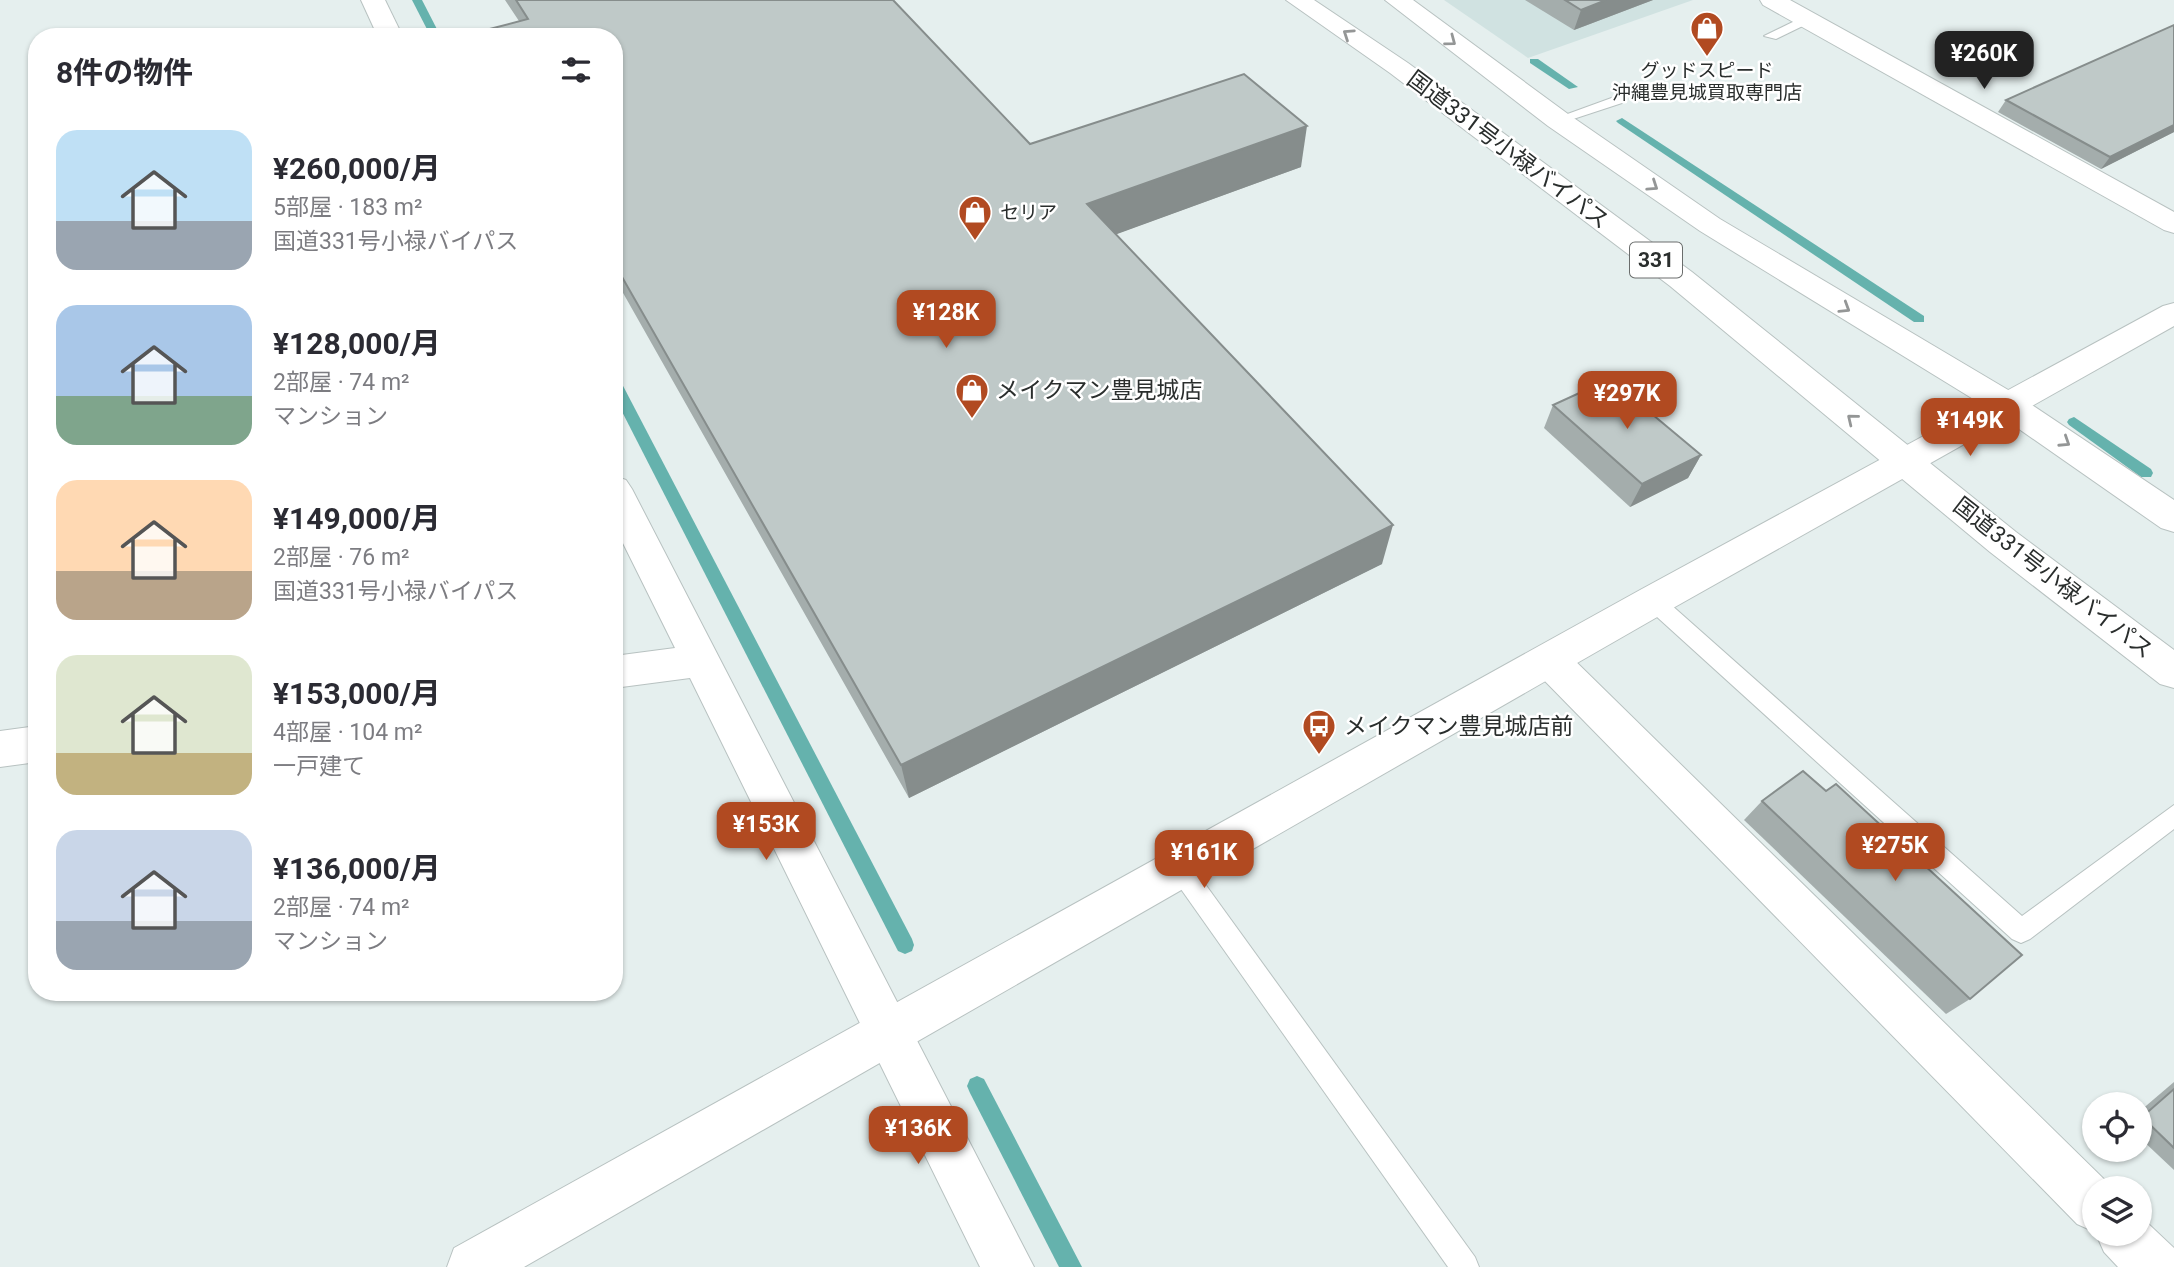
<!DOCTYPE html>
<html lang="ja">
<meta charset="utf-8">
<style>
:root{--surface:#fff;--page:#f7f7f7;--text:#2b2b33;--muted:#7c7c81;--accent:#b14a21}
body{margin:0;font-family:Roboto,"Noto Sans JP",sans-serif;background:var(--page);color:var(--text);height:100vh;display:flex;flex-direction:column;font-size:26px;white-space:nowrap}
*{box-sizing:border-box;margin:0}
p{font-size:23px;color:var(--muted)}
.icon{flex:none;width:38px;height:38px;fill:none;stroke:currentColor;stroke-width:2;stroke-linecap:round;stroke-linejoin:round}
.map{position:relative;flex:1;overflow:hidden}
.side{position:absolute;left:28px;top:28px;width:595px;height:973px;display:flex;flex-direction:column;background:var(--surface);border-radius:28px;box-shadow:0 2px 5px #0004}
.side>*{flex:none}
.fabs{position:absolute;left:2082px;top:1092px;display:grid;gap:14px}
.fabs a{display:grid;place-items:center;width:70px;height:70px;border-radius:50%;background:var(--surface);box-shadow:0 2px 5px #0004;font-size:35px}
.price{position:absolute;translate:-50% -60px;padding:0 16px;border-radius:14px;background:var(--accent);color:#fff;font-size:23px;line-height:46px;filter:drop-shadow(0 2px 4px #0008)}
.price::after{content:'';position:absolute;left:50%;top:42px;width:21px;height:16px;margin-left:-10px;background:inherit;clip-path:polygon(0 0,100% 0,50% 100%)}
.price.selected{background:#222;color:#fff}
ul{padding:0;list-style:none}
li{display:flex;align-items:center;gap:21px;height:175px;padding:0 28px}
li span{display:grid;place-items:center;flex:none;width:196px;height:140px;border-radius:21px;color:#555}
li>.icon{margin-inline-start:auto}
span .icon{width:84px;height:84px;fill:#fffc;stroke-width:1}
li b{font-size:30px}
h2{display:flex;justify-content:space-between;align-items:center;height:84px;padding:0 28px;font-size:30px}
.map>svg:first-child{display:block}
</style>
<div class="map">
<svg width="2174" height="1267" viewBox="0 0 2174 1267">
<rect width="100%" height="100%" fill="#e5efee"/>
<path fill="#d0e2e1" d="M1444 0H1693L1528 58Z"/>
<g fill="none" stroke-linecap="round" stroke-linejoin="round">
<g fill="#65b2ad" fill-rule="evenodd">
<path d="M412 0H422L441 37H431Z"/>
<path d="M1530 59H1538L1578 87 1569 89 1530 63Z"/>
<path d="M1622 118 1924 316V322H1914L1618 123 1616 121Z"/>
<path d="M614 377 621 382 912 939 914 945 912 951 905 954 898 951 614 396Z"/>
<path d="M2074 417 2151 469 2153 473 2151 477H2141L2069 425 2067 422 2069 419Z"/>
<path d="M977 1076 984 1079 1082 1267H1059L970 1093 967 1086 970 1079Z"/>
</g>
<defs>
<g id="lane">
<path d="M1803 17 1815 20 1776 39 1764 36Z"/>
<path d="M1617 96 1622 97V103L1558 124 1551 120Z"/>
<path d="M1653 593 1660 595 2022 916 2174 805V829L2030 939 2021 943 2012 939 1646 607 1643 601 1646 595Z"/>
<path d="M1179 856 1187 859 1475 1257 1479 1267H1448L1171 875 1167 867 1171 859Z"/>
</g>
<g id="street">
<path d="M361 0H385L403 37H378Z"/>
<path d="M1760 0H1790L2174 212V233L2164 230 1763 5Z"/>
<path d="M614 476 626 480 632 489 1034 1267H980L690 678 614 688V656L675 648 614 525Z"/>
<path d="M1550 645 1564 650 2113 1188H2095V1232L2077 1224 1536 672 1530 661 1536 650Z"/>
<path d="M37 726V762L0 767V731Z"/>
<path d="M2140 1216 2174 1248V1267H2118L2104 1252 2096 1234H2140Z"/>
</g>
<path id="secondary" d="M2174 303V326L1666 612 524 1267H447L454 1248 1640 590 2163 306Z"/>
<g id="highway">
<path d="M1286 0H1314L1408 63 1692 272 2016 532 2174 650V688L2160 684 1990 552 1670 286 1390 73Z"/>
<path d="M1385 0H1413L1568 114 1720 219 2020 397 2174 500V532L2161 528 1996 413 1700 231 1548 126Z"/>
</g>
</defs>
<use href="#lane" stroke="#b8c2c1" stroke-width="2"/>
<use href="#street" stroke="#b8c2c1" stroke-width="2"/>
<use href="#secondary" stroke="#b8c2c1" stroke-width="2"/>
<use href="#highway" stroke="#b8c2c1" stroke-width="2"/>
<use href="#lane" fill="#fff" fill-rule="evenodd"/>
<use href="#street" fill="#fff" fill-rule="evenodd"/>
<use href="#secondary" fill="#fff" fill-rule="evenodd"/>
<use href="#highway" fill="#fff" fill-rule="evenodd"/>
</g>
<g fill="#a4adac">
<path d="M505 0H893L1030 144 1301 167 1116 234 1382 564 909 798 614 277V37H484L482 31 519 21Z"/>
<path d="M1525 0H1653L1574 30Z"/>
<path d="M2174 25V132L2101 169 1998 112 2006 100Z"/>
<path d="M1553 405 1701 455 1688 478 1630 507 1544 428Z"/>
<path d="M1762 801 1970 999 1946 1014 1744 820Z"/>
<path d="M2174 1082V1170L2140 1138V1111Z"/>
</g>
<g fill="#868d8c">
<path d="M1606 0H1653L1574 30 1581 10Z"/>
<path d="M2174 125V132L2101 169 2110 157Z"/>
<path d="M1307 126 1301 167 1087 245V204Z"/>
<path d="M1701 455 1688 478 1630 507 1642 484Z"/>
<path d="M1393 525 1382 564 909 798 901 765Z"/>
</g>
<g fill="#bfc9c8" stroke="#868d8c" stroke-width="2">
<path d="M516 0H893L1030 144 1244 74 1307 126 1087 204 1393 525 901 765 614 263V37H485L482 31 528 19Z"/>
<path d="M1565 0H1606L1581 10Z"/>
<path d="M2174 25V125L2110 157 2006 100Z"/>
<path d="M1610 379 1701 455 1642 484 1553 405Z"/>
<path d="M1803 771 1826 791 1836 784 2022 955 1970 999 1762 801Z"/>
<path d="M2174 1089V1148L2142 1117Z"/>
</g>
<defs><path id="oneway-chevron" d="M-2-3.5L2.5 0L-2 3.5" fill="none" stroke-width="1.6" stroke-linecap="round" stroke-linejoin="round" transform="scale(1.75)"/></defs>
<g stroke="#949696">
<use href="#oneway-chevron" transform="translate(1348 34) rotate(-146)"/>
<use href="#oneway-chevron" transform="translate(1451 41) rotate(37)"/>
<use href="#oneway-chevron" transform="translate(1653 186) rotate(34)"/>
<use href="#oneway-chevron" transform="translate(1845 308) rotate(32)"/>
<use href="#oneway-chevron" transform="translate(1852 419) rotate(-141)"/>
<use href="#oneway-chevron" transform="translate(2065 442) rotate(33)"/>
</g>
<defs>
<symbol id="shop-pin" viewBox="-11 -11 22 30"><path d="M0 17L-7.5 6A9.5 9.5 0 1 1 7.5 6Z" fill="#b14a21" stroke="#fff"/><path d="M-5-2.5h2.3a2.7 3.5 0 0 1 5.4 0H5L5.5 6h-11ZM-1.5-2.5h3a1.5 2.3 0 0 0-3 0Z" fill="#fff"/></symbol>
<symbol id="bus-pin" viewBox="-11 -11 22 30"><path d="M0 17L-7.5 6A9.5 9.5 0 1 1 7.5 6Z" fill="#b14a21" stroke="#fff"/><path d="M-5-6H5V4H4V6H2V4H-2V6H-4V4H-5ZM-3.5-4V0h7V-4ZM-3.5 1.2v1.5H-2V1.2ZM2 1.2v1.5H3.5V1.2Z" fill="#fff"/></symbol>
</defs>
<g fill-rule="evenodd">
<use href="#shop-pin" x="1688" y="9" width="38" height="52"/>
<use href="#shop-pin" x="956" y="193" width="38" height="52"/>
<use href="#shop-pin" x="953" y="371" width="38" height="52"/>
<use href="#bus-pin" x="1300" y="707" width="38" height="52"/>
</g>
<g text-anchor="middle" dominant-baseline="central" stroke-width="5" stroke-linejoin="round" paint-order="stroke">
<g font-size="19" fill="#2a2e2d" stroke="#fff">
<text x="1707" y="70">グッドスピード<tspan x="1707" dy="22">沖縄豊見城買取専門店</tspan></text>
<text x="1000" y="212" text-anchor="start">セリア</text>
</g>
<rect fill="#fff" stroke="#6a6d6c" stroke-width="2" x="1630" y="242.5" width="52" height="35" rx="5"/>
<g font-size="21" font-weight="bold" fill="#2a2e2d">
<text x="1656" y="260">331</text>
</g>
<g font-size="23" fill="#2a2e2d" stroke="#fff">
<text transform="translate(1508 150) rotate(37)">国道331号小禄バイパス</text>
<text transform="translate(2053 578) rotate(38)">国道331号小禄バイパス</text>
</g>
<g font-size="23" fill="#2a2e2d" stroke="#fff" text-anchor="start">
<text x="996" y="390">メイクマン豊見城店</text>
<text x="1344" y="726">メイクマン豊見城店前</text>
</g>
</g>
</svg>
<div class="fabs">
<a><svg class="icon" aria-label="locate" viewBox="0 0 24 24"><circle cx="12" cy="12" r="6"/><path d="M12 2v4M12 18v4M2 12h4M18 12h4"/></svg></a>
<a><svg class="icon" aria-label="layers" viewBox="0 0 24 24"><path d="M12 4l9 5-9 5-9-5zM3 14l9 5 9-5"/></svg></a>
</div>
<b class="price selected" style="left:1984px;top:91px">¥260K</b>
<b class="price" style="left:946px;top:350px">¥128K</b>
<b class="price" style="left:1627px;top:431px">¥297K</b>
<b class="price" style="left:1970px;top:458px">¥149K</b>
<b class="price" style="left:766px;top:862px">¥153K</b>
<b class="price" style="left:1895px;top:883px">¥275K</b>
<b class="price" style="left:1204px;top:890px">¥161K</b>
<b class="price" style="left:918px;top:1166px">¥136K</b>
<section class="side">
<h2>8件の物件<svg class="icon" aria-label="filters" viewBox="0 0 24 24"><path d="M4 7h16M4 17h16"/><circle cx="9" cy="7" r="2"/><circle cx="15" cy="17" r="2"/></svg></h2>
<ul>
<li><span style="background:linear-gradient(#bfe0f5 65%,#9aa5b1 0)"><svg class="icon" aria-label="home" viewBox="0 0 24 24"><path d="M3 11l9-7 9 7M6 9v11h12V9"/></svg></span><div><b>¥260,000/月</b><p>5部屋 · 183 m²</p><p>国道331号小禄バイパス</p></div></li>
<li><span style="background:linear-gradient(#a9c7e8 65%,#7fa58c 0)"><svg class="icon" aria-label="home" viewBox="0 0 24 24"><path d="M3 11l9-7 9 7M6 9v11h12V9"/></svg></span><div><b>¥128,000/月</b><p>2部屋 · 74 m²</p><p>マンション</p></div></li>
<li><span style="background:linear-gradient(#ffd9b3 65%,#b9a48a 0)"><svg class="icon" aria-label="home" viewBox="0 0 24 24"><path d="M3 11l9-7 9 7M6 9v11h12V9"/></svg></span><div><b>¥149,000/月</b><p>2部屋 · 76 m²</p><p>国道331号小禄バイパス</p></div></li>
<li><span style="background:linear-gradient(#dfe7d0 70%,#c2b280 0)"><svg class="icon" aria-label="home" viewBox="0 0 24 24"><path d="M3 11l9-7 9 7M6 9v11h12V9"/></svg></span><div><b>¥153,000/月</b><p>4部屋 · 104 m²</p><p>一戸建て</p></div></li>
<li><span style="background:linear-gradient(#c9d6e8 65%,#9aa5b1 0)"><svg class="icon" aria-label="home" viewBox="0 0 24 24"><path d="M3 11l9-7 9 7M6 9v11h12V9"/></svg></span><div><b>¥136,000/月</b><p>2部屋 · 74 m²</p><p>マンション</p></div></li>
</ul>
</section>
</div>
